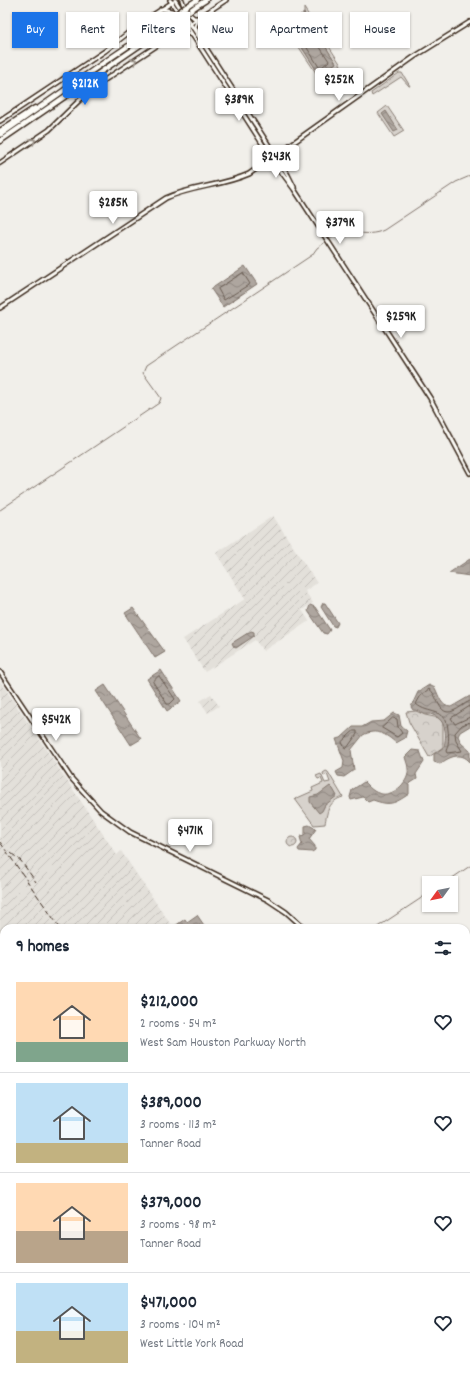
<!DOCTYPE html>
<meta charset="utf-8">
<style>
:root{--surface:#fff;--page:#f6f6f7;--text:#1f2937;--muted:#747a83;--line:#e0e1e3;--accent:#1a73e8}
body{margin:0;font-family:Dekko,sans-serif;background:var(--page);color:var(--text);height:100vh;display:flex;flex-direction:column;font-size:15px;white-space:nowrap}
*{box-sizing:border-box;margin:0}
p{font-size:13px;color:var(--muted)}
.icon{flex:none;width:22px;height:22px;fill:none;stroke:currentColor;stroke-width:2;stroke-linecap:round;stroke-linejoin:round}
.map{position:relative;flex:1;overflow:hidden}
.panel{position:absolute;left:0px;top:924px;width:470px;height:456px;display:flex;flex-direction:column;background:var(--surface);border-radius:12px 12px 0 0;box-shadow:0 1px 3px #0004}
.panel>*{flex:none}
.top-card{position:absolute;left:12px;top:12px;width:446px;height:36px;display:flex;gap:8px}
.needle{width:26px;rotate:237deg}
.buttons{position:absolute;left:422px;top:876px;display:grid;gap:8px}
.buttons a{display:grid;place-items:center;width:36px;height:36px;border-radius:0px;background:var(--surface);box-shadow:0 1px 3px #0004;font-size:20px}
.price{position:absolute;translate:-50% -34px;padding:0 9px;border-radius:4px;background:#fff;color:#222;font-size:13px;line-height:26px;filter:drop-shadow(0 1px 2px #0008)}
.price::after{content:'';position:absolute;left:50%;top:24px;width:12px;height:9px;margin-left:-6px;background:inherit;clip-path:polygon(0 0,100% 0,50% 100%)}
.price.active{background:var(--accent);color:#fff}
ul{padding:0;list-style:none}
li{display:flex;align-items:center;gap:12px;height:100px;padding:0 16px}
li+li{border-top:1px solid var(--line)}
li span{display:grid;place-items:center;flex:none;width:112px;height:80px;border-radius:0px;color:#555}
li>.icon{margin-inline-start:auto}
span .icon{width:48px;height:48px;fill:#fffc;stroke-width:1}
li b{font-size:17px}
h2{display:flex;justify-content:space-between;align-items:center;height:48px;padding:0 16px;font-size:17px}
.pill{padding:0 14px;border-radius:0px;background:var(--surface);box-shadow:0 1px 3px #0004;font-size:14px;line-height:36px}
.pill.active{background:var(--accent);color:#fff}
.map>svg:first-child{display:block}
</style>
<div class="map">
<svg width="470" height="1380" viewBox="0 0 470 1380">
<defs>
<pattern id="industrial-furrows" width="10" height="10" patternUnits="userSpaceOnUse"><rect width="10" height="10" fill="#e3e0da"/><path d="M-1 1l2-2M0 10L10 0M9 11l2-2" fill="none" stroke="#c4c0bb"/></pattern>
<pattern id="park-crowns" width="20" height="18" patternUnits="userSpaceOnUse"><rect width="20" height="18" fill="#d7d2cc"/><path d="M2 6a3 3 0 1 1 6 0M12 15a3 3 0 1 1 6 0" fill="none" stroke="#b9b4af"/></pattern>
<pattern id="water-waves" width="16" height="10" patternUnits="userSpaceOnUse"><rect width="16" height="10" fill="#aea69f"/><path d="M0 5q4-4 8 0t8 0" fill="none" stroke="#8f8781"/></pattern>
</defs>
<rect width="100%" height="100%" fill="#f1efea"/>
<filter id="ink" filterUnits="userSpaceOnUse"><feTurbulence type="fractalNoise" baseFrequency=".025" numOctaves="2"/><feDisplacementMap in="SourceGraphic" scale="8" xChannelSelector="R" yChannelSelector="G"/><feConvolveMatrix kernelMatrix="1 2 1 2 8 2 1 2 1" color-interpolation-filters="sRGB"/></filter>
<g filter="url(#ink)">
<path fill="#e3e0da" d="M466 1175 470 1181V1220L466 1224Z"/>
<g fill="url(#industrial-furrows)">
<path d="M273 516 317 583 305 591 313 603 302 610 309 621 263 651 255 640 205 672 183 639 245 599 216 553Z"/>
<path d="M0 681 117 855 121 851 173 928H4V1140L0 1142Z"/>
<path d="M211 694 219 706 208 713 200 701Z"/>
<path d="M470 1093V1164L466 1158V1096Z"/>
<path d="M0 1145 4 1151V1195L0 1202Z"/>
<path d="M0 1273 2 1276 4 1275V1374L0 1369Z"/>
<path d="M466 1291 470 1297V1380H399L396 1376H466Z"/>
<path d="M5 1376H246L240 1380H8Z"/>
</g>
<g fill="#d7d2cc" stroke="#897e75">
<path d="M304 8 341 65 320 79 283 23 285 21 319 74 336 63 304 13Z"/>
<path d="M399 73H402L410 86H409L401 77 372 96 371 93Z"/>
<path d="M387 106 404 131 394 137 378 113Z"/>
<path d="M326 771 328 772 343 797C329 801 327 811 325 824L314 825 295 799 313 791 312 788 323 783 321 778 318 779 316 776 321 774 325 783 330 782 327 774 324 776 323 773Z"/>
<path d="M4 1195V1213L0 1215V1202Z"/>
</g>
<g fill="url(#park-crowns)" stroke="#897e75">
<path d="M416 711 425 715 439 718 443 723V747L429 757 409 722 406 712Z"/>
<circle cx="292" cy="842" r="5"/>
</g>
<g fill="url(#water-waves)" stroke="#80746b">
<path d="M304 13 336 63 319 74 287 24Z"/>
<path d="M386 111 398 130 394 132 382 114Z"/>
<path d="M245 266 257 284 223 307 211 289Z"/>
<path d="M470 559V576L449 573Z"/>
<path d="M323 603H325L338 623 336 627 333 626 321 607Z"/>
<path d="M310 605 315 607 330 630 327 634 323 633 308 611Z"/>
<path d="M133 608 165 652 155 658 125 613Z"/>
<path d="M251 631 254 632V636L236 648 234 647 232 643Z"/>
<path d="M161 670 181 701 167 711 147 679Z"/>
<path d="M105 685 141 739 131 745 96 691Z"/>
<path d="M429 685 435 688C439 696 441 707 451 707L470 696V726L460 732 458 736 461 743 470 751V762C461 751 449 757 440 764L434 762V754L444 747C447 734 446 720 433 715 430 713 426 715 424 714 419 711 418 710 413 710L411 707 418 692Z"/>
<path d="M394 713 399 715 401 726 407 731 405 738 396 743C386 734 376 728 363 735L351 750 354 770 344 777 338 776 336 772 343 768 344 761 336 739 341 738 353 727H362L371 722 384 721Z"/>
<path d="M412 750 420 751 424 762 416 774 417 779 409 784V794C394 804 390 806 373 800L368 802 363 797 351 800 350 797 352 790 364 782C369 787 374 793 382 794 394 796 410 781 408 769 408 765 406 761 405 757Z"/>
<path d="M330 786 333 789 337 796 325 805 322 811 319 813 310 802V797L318 795Z"/>
<path d="M309 825 316 829 309 839 315 846V850L312 852 299 851 298 849 302 844 300 837 305 834V826Z"/>
<path d="M197 915 206 928H176L175 926 185 919 187 922Z"/>
</g>
<g fill="none" stroke-linecap="round" stroke-linejoin="round">
<g stroke="#695c52" stroke-width="1">
<path d="M301 20 303 21 329 61 322 67H319L294 27Z"/>
<path d="M243 273 250 284 224 300 218 289Z"/>
<path d="M159 676 175 699 170 704H167L153 682Z"/>
<path d="M470 701C464 703 459 709 453 711 438 717 438 694 429 689L421 695 416 704C428 715 447 707 448 730 449 737 449 744 446 751L447 753 462 751 456 741 455 733 462 725 470 722"/>
<path d="M470 706 451 718 455 724 470 717"/>
<path d="M393 718 397 719 398 727 402 733 397 737 382 728Z"/>
<path d="M354 731H357V734L347 748 345 749 342 742Z"/>
</g>
<g stroke="#80746b" stroke-width="1">
<path d="M331 238C349 226 365 239 384 230L456 182 470 176"/>
<path d="M0 510 159 403 161 398 143 373 146 366 312 255 317 248 324 243"/>
<path d="M445 883 470 866"/>
<path d="M376 928 429 893"/>
<path d="M0 1209 4 1207"/>
</g>
<defs>
<g id="major">
<path d="M170 0 274 162 294 189 430 398 470 473"/>
<path d="M175 0 288 175 294 187"/>
<path d="M182 0C183 6 189 15 194 18H198"/>
<path d="M161 9 172 11 180 24V31"/>
<path d="M198 20 195 26 198 33"/>
<path d="M180 31 186 32 191 35"/>
<path d="M0 121 105 51 142 22 173 2"/>
<path d="M0 163 49 130 91 89 226 0"/>
<path d="M0 308 166 198C192 186 222 186 249 174L414 57 470 22"/>
<path d="M0 672 71 778 101 811 130 832 268 900 286 912 304 928"/>
<path d="M466 1166 470 1172"/>
<path d="M466 1229 470 1226"/>
<path d="M0 1377 2 1380"/>
<path d="M250 1380 256 1376"/>
</g>
<g id="highway">
<path d="M186 7 197 0"/>
<path d="M195 7 206 0"/>
<path d="M0 131 35 108"/>
<path d="M0 135 109 59 170 18"/>
<path d="M0 141 172 23"/>
</g>
</defs>
<use href="#major" stroke="#3b2a1e" stroke-width="6"/>
<use href="#highway" stroke="#3b2a1e" stroke-width="7"/>
<use href="#major" stroke="#fdfcf7" stroke-width="3"/>
<use href="#highway" stroke="#fdfcf7" stroke-width="4"/>
<g stroke="#3b2a1e" stroke-width="1" stroke-dasharray="6 3" stroke-linecap="butt">
<path d="M0 842 60 928"/>
<path d="M11 853 21 861 36 882"/>
</g>
<defs>
<g id="highway-bridge">
<path d="M170 18 186 7"/>
<path d="M172 23 195 7"/>
</g>
</defs>
<use href="#highway-bridge" stroke="#3b2a1e" stroke-width="7" stroke-linecap="butt"/>
<use href="#highway-bridge" stroke="#fdfcf7" stroke-width="4"/>
</g>
<defs><path id="oneway-chevron" d="M-2-3.5L2.5 0L-2 3.5" fill="none" stroke-width="1.6" stroke-linecap="round" stroke-linejoin="round"/></defs>
<g stroke="#9c938a">
<use href="#oneway-chevron" transform="translate(134 61) rotate(-33)"/>
<use href="#oneway-chevron" transform="translate(33 141) rotate(-33)"/>
</g>
</g>
</svg>
<div class="buttons">
<a><svg class="needle" viewBox="-14 -14 28 28"><path d="M0-13l5 13h-10z" fill="#e53935"/><path d="M0 13l5-13h-10z" fill="#747a83"/></svg></a>
</div>
<b class="price" style="left:339px;top:102px">$252K</b>
<b class="price active" style="left:85px;top:106px">$212K</b>
<b class="price" style="left:239px;top:122px">$389K</b>
<b class="price" style="left:276px;top:179px">$243K</b>
<b class="price" style="left:113px;top:225px">$285K</b>
<b class="price" style="left:340px;top:245px">$379K</b>
<b class="price" style="left:401px;top:339px">$259K</b>
<b class="price" style="left:56px;top:742px">$542K</b>
<b class="price" style="left:190px;top:853px">$471K</b>
<div class="top-card">
<a class="pill active">Buy</a>
<a class="pill">Rent</a>
<a class="pill">Filters</a>
<a class="pill">New</a>
<a class="pill">Apartment</a>
<a class="pill">House</a>
</div>
<section class="panel">
<h2>9 homes<svg class="icon" aria-label="filters" viewBox="0 0 24 24"><path d="M4 7h16M4 17h16"/><circle cx="9" cy="7" r="2"/><circle cx="15" cy="17" r="2"/></svg></h2>
<ul>
<li><span style="background:linear-gradient(#ffd9b3 75%,#7fa58c 0)"><svg class="icon" aria-label="home" viewBox="0 0 24 24"><path d="M3 11l9-7 9 7M6 9v11h12V9"/></svg></span><div><b>$212,000</b><p>2 rooms · 54 m²</p><p>West Sam Houston Parkway North</p></div><svg class="icon" aria-label="heart" viewBox="0 0 24 24"><path d="M12 20l-8-8c-3-5 5-10 8-4 3-6 11-1 8 4z"/></svg></li>
<li><span style="background:linear-gradient(#bfe0f5 75%,#c2b280 0)"><svg class="icon" aria-label="home" viewBox="0 0 24 24"><path d="M3 11l9-7 9 7M6 9v11h12V9"/></svg></span><div><b>$389,000</b><p>3 rooms · 113 m²</p><p>Tanner Road</p></div><svg class="icon" aria-label="heart" viewBox="0 0 24 24"><path d="M12 20l-8-8c-3-5 5-10 8-4 3-6 11-1 8 4z"/></svg></li>
<li><span style="background:linear-gradient(#ffd9b3 60%,#b9a48a 0)"><svg class="icon" aria-label="home" viewBox="0 0 24 24"><path d="M3 11l9-7 9 7M6 9v11h12V9"/></svg></span><div><b>$379,000</b><p>3 rooms · 98 m²</p><p>Tanner Road</p></div><svg class="icon" aria-label="heart" viewBox="0 0 24 24"><path d="M12 20l-8-8c-3-5 5-10 8-4 3-6 11-1 8 4z"/></svg></li>
<li><span style="background:linear-gradient(#bfe0f5 60%,#c2b280 0)"><svg class="icon" aria-label="home" viewBox="0 0 24 24"><path d="M3 11l9-7 9 7M6 9v11h12V9"/></svg></span><div><b>$471,000</b><p>3 rooms · 104 m²</p><p>West Little York Road</p></div><svg class="icon" aria-label="heart" viewBox="0 0 24 24"><path d="M12 20l-8-8c-3-5 5-10 8-4 3-6 11-1 8 4z"/></svg></li>
</ul>
</section>
</div>
